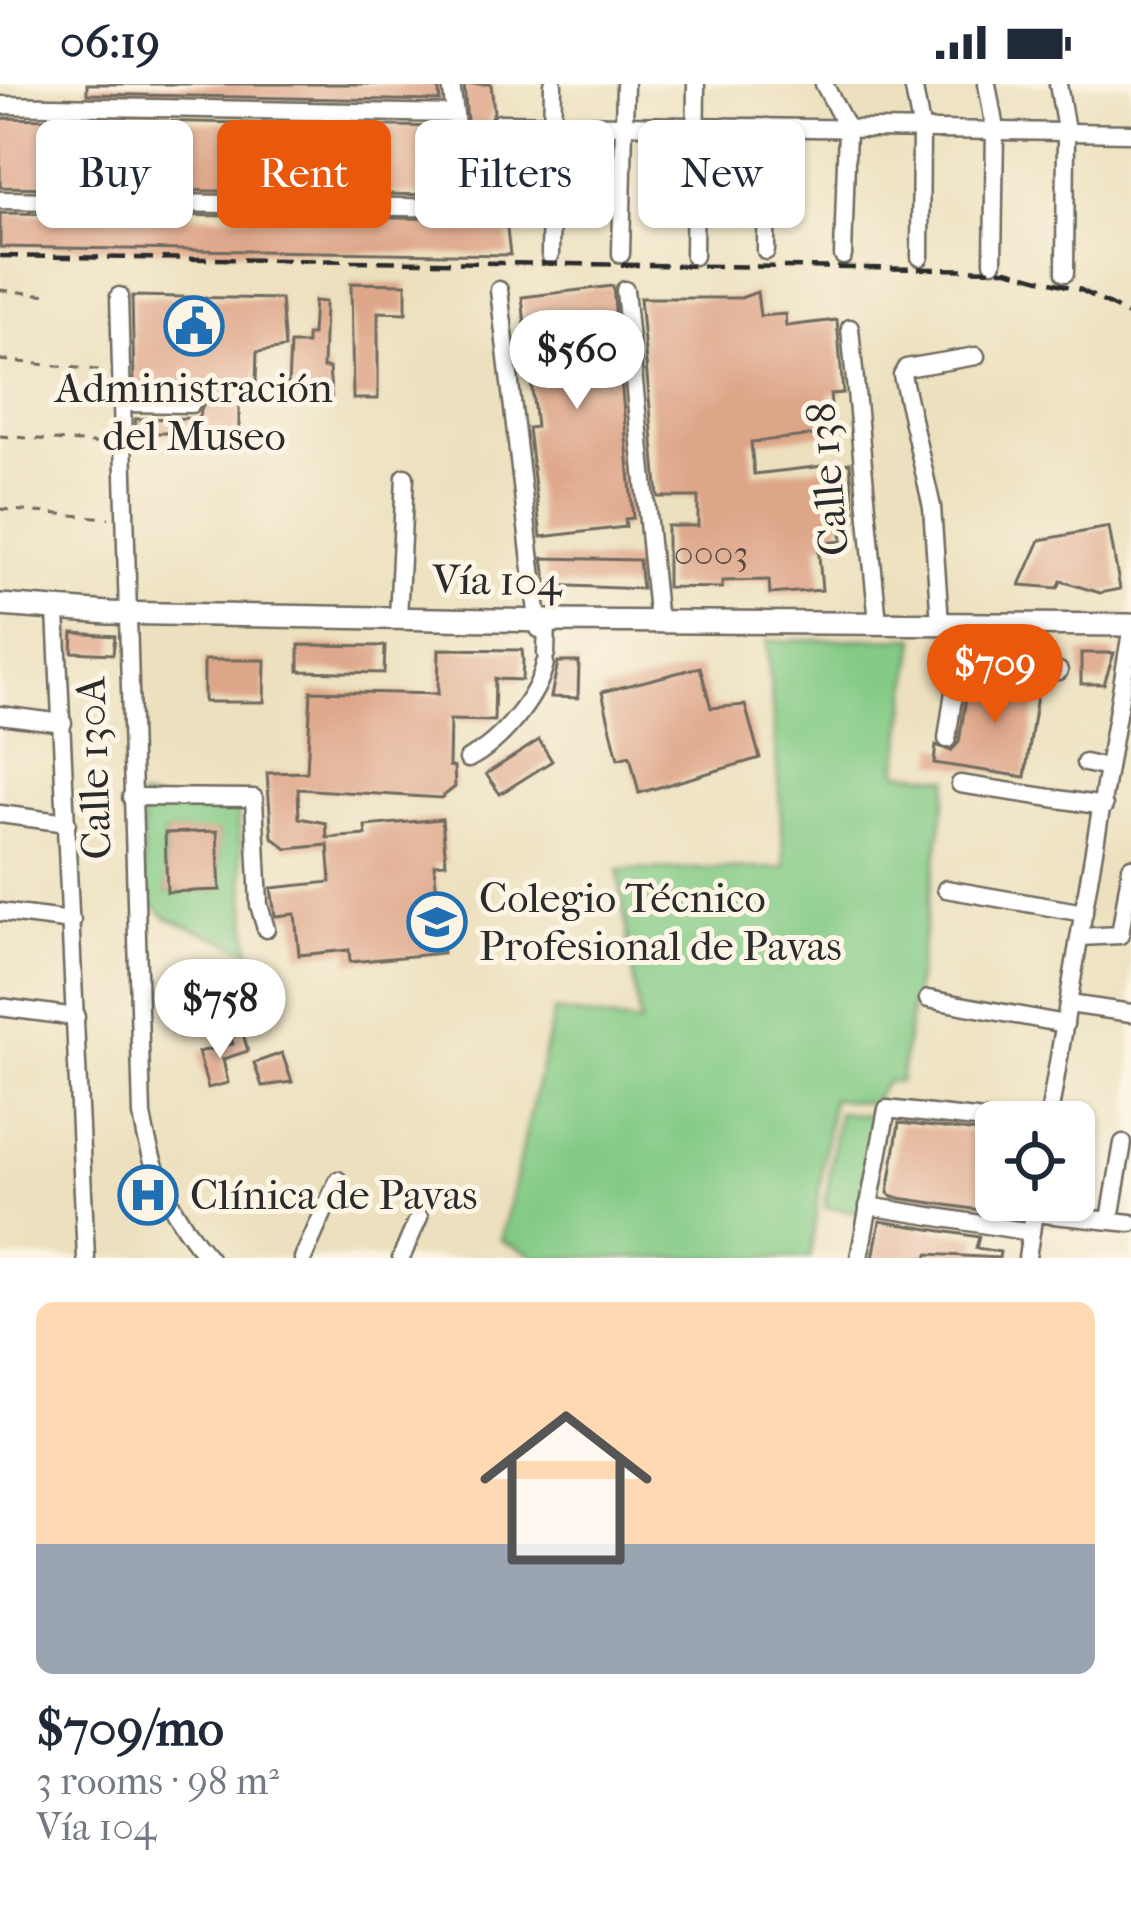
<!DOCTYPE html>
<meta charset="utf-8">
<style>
:root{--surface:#fff;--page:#f6f6f7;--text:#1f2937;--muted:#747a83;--line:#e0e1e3;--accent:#ea580c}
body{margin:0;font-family:"IM FELL French Canon",serif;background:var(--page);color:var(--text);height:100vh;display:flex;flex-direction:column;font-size:45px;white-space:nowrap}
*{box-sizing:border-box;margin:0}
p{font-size:39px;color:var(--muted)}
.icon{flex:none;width:66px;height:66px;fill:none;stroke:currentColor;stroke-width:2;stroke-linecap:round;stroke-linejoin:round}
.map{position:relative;height:1174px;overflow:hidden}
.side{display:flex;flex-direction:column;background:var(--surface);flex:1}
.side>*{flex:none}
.guide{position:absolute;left:36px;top:36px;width:1059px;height:108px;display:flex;gap:24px}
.tools{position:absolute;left:975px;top:1017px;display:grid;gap:24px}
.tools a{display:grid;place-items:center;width:120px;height:120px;border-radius:18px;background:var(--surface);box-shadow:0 3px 9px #0004;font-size:60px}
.price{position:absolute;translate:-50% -102px;padding:0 27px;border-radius:42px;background:#fff;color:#222;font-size:39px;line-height:78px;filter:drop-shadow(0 3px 6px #0008)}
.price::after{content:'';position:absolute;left:50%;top:72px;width:36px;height:27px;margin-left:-18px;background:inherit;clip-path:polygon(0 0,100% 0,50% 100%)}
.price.current{background:var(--accent);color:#fff}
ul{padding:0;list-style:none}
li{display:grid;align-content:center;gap:24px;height:636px;padding:0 36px}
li+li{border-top:3px solid var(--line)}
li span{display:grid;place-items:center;height:372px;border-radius:18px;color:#555}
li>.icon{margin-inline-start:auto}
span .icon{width:216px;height:216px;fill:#fffc;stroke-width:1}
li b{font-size:51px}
.pill{padding:0 42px;border-radius:18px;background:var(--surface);box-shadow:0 3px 9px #0004;font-size:42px;line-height:108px}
.pill.current{background:var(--accent);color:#fff}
.status{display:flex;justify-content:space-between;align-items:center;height:84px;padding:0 60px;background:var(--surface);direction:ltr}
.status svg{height:33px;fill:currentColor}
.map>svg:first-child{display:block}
</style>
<div class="status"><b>06:19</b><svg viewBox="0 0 49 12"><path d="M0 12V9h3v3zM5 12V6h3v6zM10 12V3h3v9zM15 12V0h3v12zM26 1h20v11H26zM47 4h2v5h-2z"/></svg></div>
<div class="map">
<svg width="1131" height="1174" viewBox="0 0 1131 1174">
<rect width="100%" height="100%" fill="#fcf5e5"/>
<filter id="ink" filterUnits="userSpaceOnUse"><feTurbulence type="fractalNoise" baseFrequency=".00833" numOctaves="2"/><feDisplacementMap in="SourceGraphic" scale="24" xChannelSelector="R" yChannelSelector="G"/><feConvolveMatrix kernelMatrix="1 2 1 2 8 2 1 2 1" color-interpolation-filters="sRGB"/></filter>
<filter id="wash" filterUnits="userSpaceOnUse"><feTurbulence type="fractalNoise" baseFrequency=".004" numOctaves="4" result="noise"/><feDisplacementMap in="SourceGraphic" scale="48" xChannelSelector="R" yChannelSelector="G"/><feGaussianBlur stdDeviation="2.7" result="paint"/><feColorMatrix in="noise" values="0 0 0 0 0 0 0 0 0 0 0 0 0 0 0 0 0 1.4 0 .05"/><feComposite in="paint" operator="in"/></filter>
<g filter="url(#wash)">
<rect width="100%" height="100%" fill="#ece0be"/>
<g fill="#83ca85" stroke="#577a58" stroke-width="3" fill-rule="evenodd">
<path d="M916 554 897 688 949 694 900 998 887 997 871 1019 832 1015 810 1174H538L501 1156 554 927 640 940 618 786 785 784 767 557Z"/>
<path d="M142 714 191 723 237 721 250 867 167 834 144 812ZM217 748 219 805 167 808 165 749Z"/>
<path d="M838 1028 874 1032 862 1128 825 1124Z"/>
</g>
<g id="blocks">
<g fill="#dea689">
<path d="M87 0H438L440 17 87 10Z"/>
<path d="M464 0H491L494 28 487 40 496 51 510 171 0 163V129L466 135 474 123Z"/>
<path d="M0 34 443 43 447 105 439 111 0 103Z"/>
<path d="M351 199 406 200V229L378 228V315H353Z"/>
<path d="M613 202 633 434 625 435 626 443 541 453 528 344 536 343 522 213Z"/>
<path d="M757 208 760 232 785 230 786 242 837 236 843 309 830 310 834 349 751 358 754 390 850 379 855 436 839 438 842 457 818 460 822 506 770 510 769 496 722 497V504L667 503V442H698V413H658L640 214H741Z"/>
<path d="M132 212 281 215 285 264 257 268 256 298H239V349H136L135 335 198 334 204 319 198 299 134 300Z"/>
<path d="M314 217 325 218 323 284H329L332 320 301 319 302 304 288 303 290 260H307V251H312Z"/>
<path d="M1109 443 1120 505 1100 509 1061 497 1058 504 1020 501 1040 456Z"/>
<path d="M543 474 639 476 642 505 547 501Z"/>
<path d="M73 549 115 552 113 570 72 568Z"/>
<path d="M299 561 385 562 384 589 299 587Z"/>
<path d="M439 565 522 566 523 576 522 596 495 595 494 637 450 636 449 682 454 683 455 703 441 714 298 705 299 734 326 739 327 754 366 751 365 742 442 735 446 779 434 780 443 869 350 878 349 866 299 871 295 830 275 832 271 804 331 798 328 761 287 765 272 753 267 689 307 688 311 607 438 610Z"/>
<path d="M1081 569H1114L1104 600H1081Z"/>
<path d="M204 576H265L264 618H204Z"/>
<path d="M558 578H579L578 614 551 613Z"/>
<path d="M700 583 711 624 745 621 760 674 639 709 630 672 618 675 602 608Z"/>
<path d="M970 589 1039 597 1025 693 934 679 936 661 951 667 959 658Z"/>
<path d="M539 656 552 677 500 710 486 690Z"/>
<path d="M217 747 220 806 167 808 165 749Z"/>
<path d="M243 950 248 967 223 975 228 999 208 1004 198 968 233 960 231 953Z"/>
<path d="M282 969 292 998 262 1002 254 979Z"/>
<path d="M899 1039 996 1050V1116H1023L1021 1132 892 1113 888 1109Z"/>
<path d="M880 1137 979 1153 976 1164 1000 1168 999 1174 928 1170 927 1174H873Z"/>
</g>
</g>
</g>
<g filter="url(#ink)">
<use href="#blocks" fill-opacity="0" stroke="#6f6a5e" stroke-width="3"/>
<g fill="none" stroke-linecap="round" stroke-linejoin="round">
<defs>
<g id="minor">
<path d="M451 0 455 30"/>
<path d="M824 0 847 44 843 172"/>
<path d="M913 0 921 43 920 173"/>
<path d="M987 0 995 45 993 178"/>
<path d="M1058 0 1066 46 1065 189"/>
<path d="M0 21 455 30 461 124 0 116"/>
<path d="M500 39 1131 49"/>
<path d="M766 167 767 43"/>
<path d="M621 170 625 0"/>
<path d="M550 171 553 0"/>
<path d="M694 172 696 0"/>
<path d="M499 206 539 545"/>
<path d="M625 206 657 529"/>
<path d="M119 212 142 1031C151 1086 171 1133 209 1174"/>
<path d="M850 244 878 539"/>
<path d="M121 319 191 320"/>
<path d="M56 527 86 1174"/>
<path d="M398 534 405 393"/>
<path d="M940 539 932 423 902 291 906 284 976 272"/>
<path d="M546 570 547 537"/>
<path d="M958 574 1059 587"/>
<path d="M988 578 993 539"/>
<path d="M0 631 63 639"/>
<path d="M947 655 964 539"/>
<path d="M468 675C500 659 538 614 545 579"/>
<path d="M1085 679 1108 684"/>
<path d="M960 700 1104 722"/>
<path d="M131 713 254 714 259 821 266 845"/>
<path d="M0 730 67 739"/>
<path d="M946 805 1084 829"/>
<path d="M0 828 72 837"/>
<path d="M1080 853 1120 851 1131 783"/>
<path d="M928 915 1065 940"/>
<path d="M1069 920 1131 929"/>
<path d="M0 923 76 933"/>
<path d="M1048 1038 1131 548"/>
<path d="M868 1122 1031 1148"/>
<path d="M1034 1129 1131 1139"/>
<path d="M1110 1135 1123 1059"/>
<path d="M303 1174 338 1096"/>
<path d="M401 1174 419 1133"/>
<path d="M859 1174 887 1025 1002 1038"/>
<path d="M1027 1174 1036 1116"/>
</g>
<path id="major" d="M0 521 109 529 547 537 1131 541"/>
</defs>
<use href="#minor" stroke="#6f6a5e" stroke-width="21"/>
<use href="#major" stroke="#6f6a5e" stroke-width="26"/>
<g stroke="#6f6a5e" stroke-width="3" stroke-dasharray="9 9" stroke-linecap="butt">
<path d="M0 206 49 211"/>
<path d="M0 276 106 287"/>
<path d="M0 352 106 360"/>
<path d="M0 425 109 434"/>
</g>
<use href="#minor" stroke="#fff" stroke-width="16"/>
<use href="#major" stroke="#fff" stroke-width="21"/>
<path stroke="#2b2b2b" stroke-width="4.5" stroke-dasharray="18 9" stroke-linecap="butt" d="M0 172 1007 186 1081 206 1131 232"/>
</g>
</g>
<defs>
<symbol id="civic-ring" viewBox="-11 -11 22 22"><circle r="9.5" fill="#fcf5e5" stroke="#1f6fb2" stroke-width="1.5"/><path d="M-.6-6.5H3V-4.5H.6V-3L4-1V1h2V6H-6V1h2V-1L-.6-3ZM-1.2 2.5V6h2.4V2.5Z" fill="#1f6fb2"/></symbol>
<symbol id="school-ring" viewBox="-11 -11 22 22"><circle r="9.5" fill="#fcf5e5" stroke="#1f6fb2" stroke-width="1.5"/><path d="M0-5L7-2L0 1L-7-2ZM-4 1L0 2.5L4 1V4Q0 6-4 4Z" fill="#1f6fb2"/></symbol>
<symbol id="hospital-ring" viewBox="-11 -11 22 22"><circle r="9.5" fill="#fcf5e5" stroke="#1f6fb2" stroke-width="1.5"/><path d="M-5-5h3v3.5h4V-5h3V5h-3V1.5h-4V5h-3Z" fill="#1f6fb2"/></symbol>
</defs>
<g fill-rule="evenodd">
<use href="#civic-ring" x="161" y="209" width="66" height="66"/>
<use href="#school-ring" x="404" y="805" width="66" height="66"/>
<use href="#hospital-ring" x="115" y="1078" width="66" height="66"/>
</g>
<g text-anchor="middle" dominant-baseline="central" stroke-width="10" stroke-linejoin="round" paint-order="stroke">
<g font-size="36" fill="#584a42">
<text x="711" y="469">0003</text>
</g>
<g font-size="42" fill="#2b2b2b" stroke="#fcf5e5" text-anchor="start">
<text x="194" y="304" text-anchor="middle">Administración<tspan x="194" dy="48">del Museo</tspan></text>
<text x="479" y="814">Colegio Técnico<tspan x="479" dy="48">Profesional de Pavas</tspan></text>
<text x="190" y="1111">Clínica de Pavas</text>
</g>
<g font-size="42" fill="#2b2b2b" stroke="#fcf5e5">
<text transform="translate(828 395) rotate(-95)">Calle 138</text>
<text transform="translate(497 497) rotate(1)">Vía 104</text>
<text transform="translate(94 684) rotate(-92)">Calle 130A</text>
</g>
</g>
</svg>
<div class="tools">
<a><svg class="icon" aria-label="locate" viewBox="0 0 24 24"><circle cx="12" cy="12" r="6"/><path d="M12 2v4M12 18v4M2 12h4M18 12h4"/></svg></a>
</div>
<b class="price" style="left:577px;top:328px">$560</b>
<b class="price current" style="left:995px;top:642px">$709</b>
<b class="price" style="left:220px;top:977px">$758</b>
<div class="guide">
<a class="pill">Buy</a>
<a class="pill current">Rent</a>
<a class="pill">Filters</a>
<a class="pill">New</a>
</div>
</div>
<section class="side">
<ul>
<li><span style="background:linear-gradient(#ffd9b3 65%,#9aa5b1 0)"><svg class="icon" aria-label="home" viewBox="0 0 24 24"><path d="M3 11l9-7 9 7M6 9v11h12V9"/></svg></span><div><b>$709/mo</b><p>3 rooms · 98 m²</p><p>Vía 104</p></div></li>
</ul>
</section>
